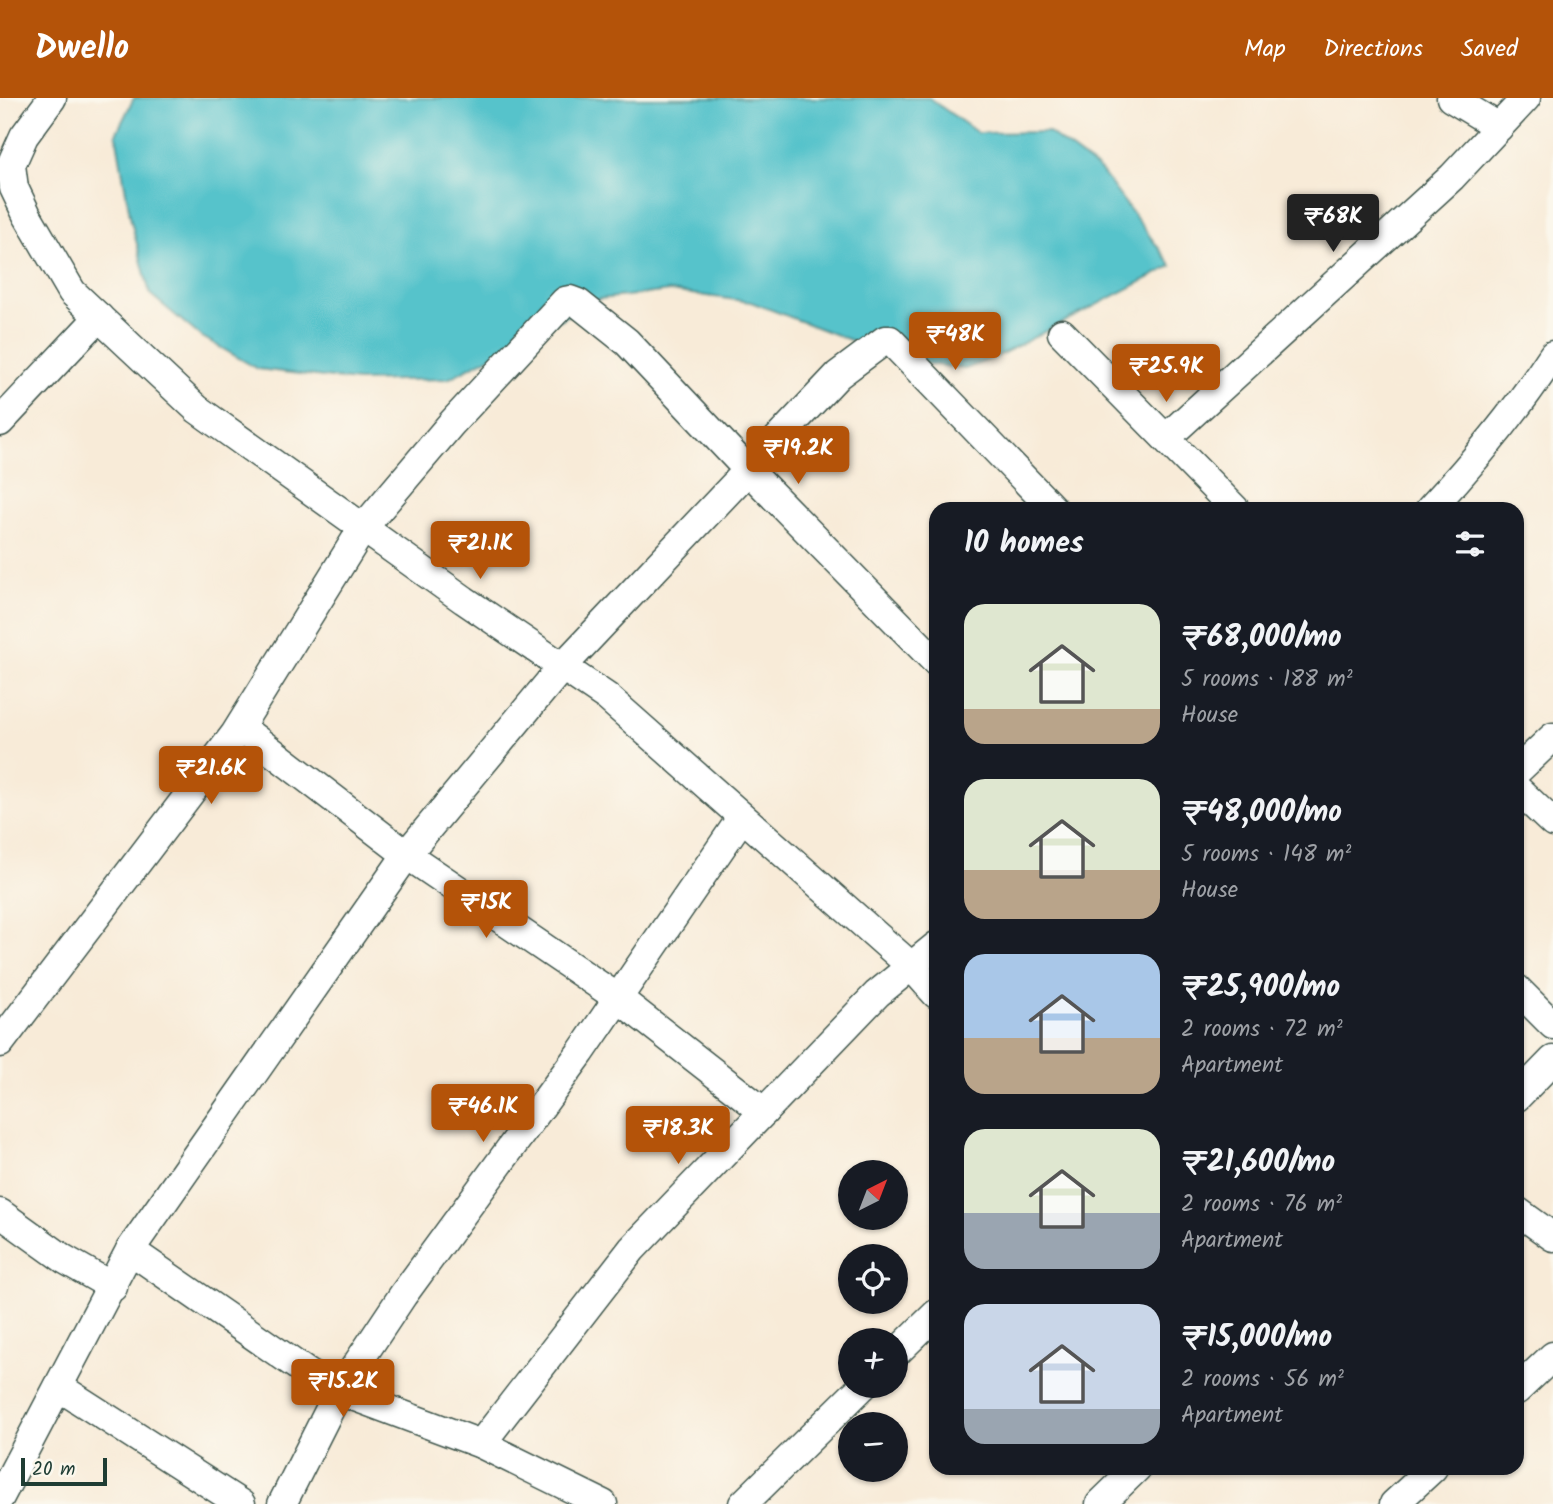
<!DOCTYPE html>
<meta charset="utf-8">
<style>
:root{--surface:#171b24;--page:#242831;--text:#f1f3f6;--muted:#9ea1a6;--accent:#b45309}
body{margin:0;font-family:Kalam,sans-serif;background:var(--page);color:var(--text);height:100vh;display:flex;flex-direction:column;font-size:26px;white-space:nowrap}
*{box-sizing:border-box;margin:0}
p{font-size:23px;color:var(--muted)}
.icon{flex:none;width:38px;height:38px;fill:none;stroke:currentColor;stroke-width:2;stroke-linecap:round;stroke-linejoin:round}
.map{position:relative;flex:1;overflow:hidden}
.side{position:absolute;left:929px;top:404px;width:595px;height:973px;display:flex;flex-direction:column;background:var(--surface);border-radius:21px;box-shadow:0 2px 5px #0004}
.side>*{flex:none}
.needle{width:46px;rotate:42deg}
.controls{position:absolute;left:838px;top:1062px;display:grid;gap:14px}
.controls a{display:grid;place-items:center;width:70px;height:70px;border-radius:50%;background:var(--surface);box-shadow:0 2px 5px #0004;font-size:35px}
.scale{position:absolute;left:21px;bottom:18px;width:86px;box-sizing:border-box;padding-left:7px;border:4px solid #1f3d34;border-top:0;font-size:19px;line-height:24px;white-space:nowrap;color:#1f3d34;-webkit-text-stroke:5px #fbf7ec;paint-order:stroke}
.price{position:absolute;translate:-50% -60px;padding:0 16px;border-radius:7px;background:var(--accent);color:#fff;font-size:23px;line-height:46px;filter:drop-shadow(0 2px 4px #0008)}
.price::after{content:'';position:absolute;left:50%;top:42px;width:21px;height:16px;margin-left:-10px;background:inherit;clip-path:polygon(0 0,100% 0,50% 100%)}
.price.on{background:#222;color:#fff}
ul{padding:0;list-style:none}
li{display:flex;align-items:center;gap:21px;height:175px;padding:0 35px}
li span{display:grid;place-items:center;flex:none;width:196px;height:140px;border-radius:21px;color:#555}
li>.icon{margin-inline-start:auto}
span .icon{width:84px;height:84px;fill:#fffc;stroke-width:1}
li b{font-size:30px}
h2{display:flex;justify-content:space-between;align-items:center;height:84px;padding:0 35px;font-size:30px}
header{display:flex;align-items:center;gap:42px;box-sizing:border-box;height:98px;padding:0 35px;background:var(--accent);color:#fff}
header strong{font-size:33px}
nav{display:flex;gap:38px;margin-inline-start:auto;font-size:24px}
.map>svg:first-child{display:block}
</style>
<header>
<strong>Dwello</strong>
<nav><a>Map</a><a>Directions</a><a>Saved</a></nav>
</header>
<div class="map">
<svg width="1553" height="1406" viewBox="0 0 1553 1406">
<rect width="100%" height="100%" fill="#fbf7ec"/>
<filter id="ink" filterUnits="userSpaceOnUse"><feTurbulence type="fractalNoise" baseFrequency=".0143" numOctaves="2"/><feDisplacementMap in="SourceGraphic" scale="14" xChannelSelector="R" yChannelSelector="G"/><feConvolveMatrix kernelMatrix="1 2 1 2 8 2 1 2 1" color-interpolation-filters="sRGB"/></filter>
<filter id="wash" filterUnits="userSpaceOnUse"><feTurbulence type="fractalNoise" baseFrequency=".00686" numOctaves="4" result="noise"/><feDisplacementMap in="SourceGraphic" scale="28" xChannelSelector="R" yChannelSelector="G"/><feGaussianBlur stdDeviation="1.57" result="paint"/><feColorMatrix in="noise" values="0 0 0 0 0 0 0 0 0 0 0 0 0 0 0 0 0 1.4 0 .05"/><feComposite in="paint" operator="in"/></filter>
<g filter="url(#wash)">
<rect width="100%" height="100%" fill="#f8ebd8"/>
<path fill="#56c3cb" stroke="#3a8080" stroke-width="2" d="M134 0H929L978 35 1048 34 1101 73 1172 168 996 259 965 271 902 262 751 204 670 193 599 201 448 281 357 283 258 271 199 237 150 196 131 123 116 36Z"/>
</g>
<g filter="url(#ink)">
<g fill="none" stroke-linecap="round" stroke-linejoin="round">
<defs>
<g id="minor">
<path d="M52 0 24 38 11 67 14 90 27 117 72 194 197 311 464 502 607 599 911 868 936 896"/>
<path d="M1451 0 1499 29"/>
<path d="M1062 235 1235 411"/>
<path d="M0 324 99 219"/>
<path d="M1166 340 1452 79 1526 0"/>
<path d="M1430 411C1475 363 1517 312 1553 257"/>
<path d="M240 629 407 757 618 900 764 1014"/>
<path d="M1517 673 1553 639"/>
<path d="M1517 691 1553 725"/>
<path d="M1517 891 1553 927"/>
<path d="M0 945 235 636 363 430 451 326 565 203 570 202 578 205 627 244 748 372 936 564"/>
<path d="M1517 999 1553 962"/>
<path d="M1517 1113 1553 1139"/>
<path d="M0 1115 64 1161 113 1189"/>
<path d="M130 1152 309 1276 339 1293 481 1346 603 1406"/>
<path d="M896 1255 936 1216"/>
<path d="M59 1289 241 1406"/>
<path d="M1517 1292 1553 1258"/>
<path d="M481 1346 632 1151 877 896 936 848"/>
<path d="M0 1399 130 1152 410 752 562 569 838 277 885 242H890L1053 411"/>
<path d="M282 1406 339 1293 403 1197 581 954 742 719"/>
<path d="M743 1406 863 1288"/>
<path d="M1100 1406 1137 1370"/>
<path d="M1394 1406 1433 1370"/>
</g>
</defs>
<use href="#minor" stroke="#40574d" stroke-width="31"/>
<use href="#minor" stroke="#fff" stroke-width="28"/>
</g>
</g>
</svg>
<div class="controls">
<a><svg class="needle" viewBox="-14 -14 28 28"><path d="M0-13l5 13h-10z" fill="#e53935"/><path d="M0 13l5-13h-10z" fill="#9ea1a6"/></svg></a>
<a><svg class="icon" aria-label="locate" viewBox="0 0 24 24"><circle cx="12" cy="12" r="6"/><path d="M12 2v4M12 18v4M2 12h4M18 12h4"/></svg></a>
<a>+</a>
<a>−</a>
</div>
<div class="scale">20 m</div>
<b class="price on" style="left:1333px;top:156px">₹68K</b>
<b class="price" style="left:955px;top:274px">₹48K</b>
<b class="price" style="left:1166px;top:306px">₹25.9K</b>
<b class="price" style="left:798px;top:388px">₹19.2K</b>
<b class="price" style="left:480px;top:483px">₹21.1K</b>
<b class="price" style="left:211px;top:708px">₹21.6K</b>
<b class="price" style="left:486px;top:842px">₹15K</b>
<b class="price" style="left:483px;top:1046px">₹46.1K</b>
<b class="price" style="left:678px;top:1068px">₹18.3K</b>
<b class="price" style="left:343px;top:1321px">₹15.2K</b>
<section class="side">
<h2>10 homes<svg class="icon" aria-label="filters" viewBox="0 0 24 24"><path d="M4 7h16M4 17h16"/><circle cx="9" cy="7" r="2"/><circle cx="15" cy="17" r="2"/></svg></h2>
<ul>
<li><span style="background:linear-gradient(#dfe7d0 75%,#b9a48a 0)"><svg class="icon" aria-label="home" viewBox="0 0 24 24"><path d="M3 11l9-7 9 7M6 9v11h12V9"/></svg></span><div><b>₹68,000/mo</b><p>5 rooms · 188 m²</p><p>House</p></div></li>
<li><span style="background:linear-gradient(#dfe7d0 65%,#b9a48a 0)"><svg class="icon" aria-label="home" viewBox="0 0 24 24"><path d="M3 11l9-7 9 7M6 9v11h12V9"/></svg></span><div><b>₹48,000/mo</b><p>5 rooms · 148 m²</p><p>House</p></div></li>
<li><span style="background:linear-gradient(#a9c7e8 60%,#b9a48a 0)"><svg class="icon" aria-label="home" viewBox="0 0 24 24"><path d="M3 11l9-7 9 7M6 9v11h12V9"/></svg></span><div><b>₹25,900/mo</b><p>2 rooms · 72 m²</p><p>Apartment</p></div></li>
<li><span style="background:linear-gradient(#dfe7d0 60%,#9aa5b1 0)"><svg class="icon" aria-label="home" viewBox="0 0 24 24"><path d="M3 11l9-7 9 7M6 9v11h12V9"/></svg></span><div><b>₹21,600/mo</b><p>2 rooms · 76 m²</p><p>Apartment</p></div></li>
<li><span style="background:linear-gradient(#c9d6e8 75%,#9aa5b1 0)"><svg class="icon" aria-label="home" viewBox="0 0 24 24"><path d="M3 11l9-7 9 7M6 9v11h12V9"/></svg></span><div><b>₹15,000/mo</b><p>2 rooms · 56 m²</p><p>Apartment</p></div></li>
</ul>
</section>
</div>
